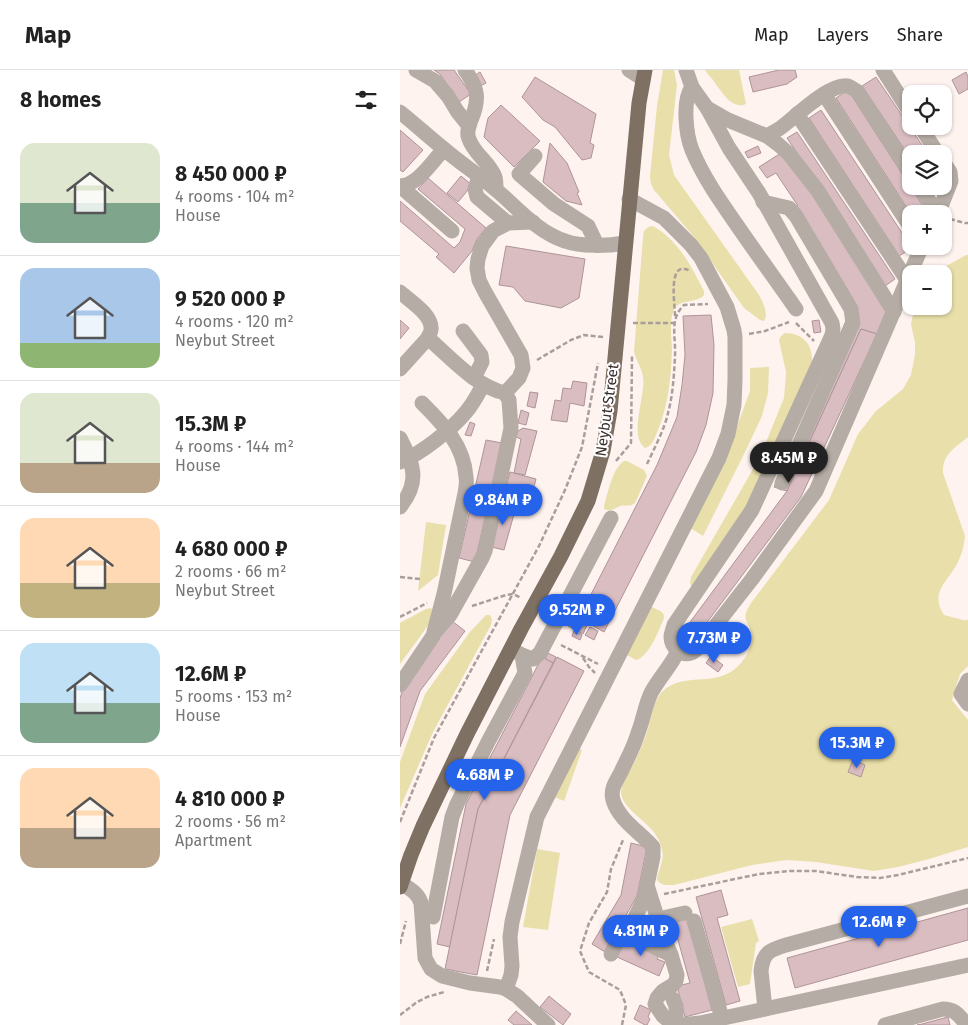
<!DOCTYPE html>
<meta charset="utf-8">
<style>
:root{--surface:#fff;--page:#f2f2f2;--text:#222;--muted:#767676;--line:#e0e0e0;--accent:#2563eb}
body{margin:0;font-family:"Fira Sans",sans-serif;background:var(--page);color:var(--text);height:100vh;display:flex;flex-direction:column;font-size:19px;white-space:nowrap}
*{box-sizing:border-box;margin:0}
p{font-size:16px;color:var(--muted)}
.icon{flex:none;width:28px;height:28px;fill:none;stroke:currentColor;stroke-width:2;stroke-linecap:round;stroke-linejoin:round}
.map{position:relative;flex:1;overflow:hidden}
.details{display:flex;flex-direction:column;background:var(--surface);width:400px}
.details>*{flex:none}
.tools{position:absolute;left:502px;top:15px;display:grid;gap:10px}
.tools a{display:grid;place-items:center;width:50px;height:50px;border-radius:10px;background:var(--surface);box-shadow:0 1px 4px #0004;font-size:25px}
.price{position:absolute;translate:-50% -42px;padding:0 11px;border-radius:18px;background:var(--accent);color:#fff;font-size:16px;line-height:32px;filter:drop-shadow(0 1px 2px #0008)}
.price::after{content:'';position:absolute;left:50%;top:30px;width:15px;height:11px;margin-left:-8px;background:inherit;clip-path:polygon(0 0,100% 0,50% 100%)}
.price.current{background:#222;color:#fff}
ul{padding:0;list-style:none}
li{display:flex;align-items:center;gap:15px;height:125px;padding:0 20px}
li+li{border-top:1px solid var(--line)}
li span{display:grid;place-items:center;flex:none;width:140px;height:100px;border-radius:15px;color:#555}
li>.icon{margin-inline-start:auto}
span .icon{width:60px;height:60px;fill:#fffc;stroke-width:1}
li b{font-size:21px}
h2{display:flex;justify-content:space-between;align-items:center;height:60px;padding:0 20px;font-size:21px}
header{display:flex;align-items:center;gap:30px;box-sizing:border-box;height:70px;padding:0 25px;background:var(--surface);border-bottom:1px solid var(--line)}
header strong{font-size:24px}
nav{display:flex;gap:28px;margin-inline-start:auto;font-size:18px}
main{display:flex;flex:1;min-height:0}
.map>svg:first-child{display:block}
</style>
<header>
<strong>Map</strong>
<nav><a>Map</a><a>Layers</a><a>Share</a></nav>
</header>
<main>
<section class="details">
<h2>8 homes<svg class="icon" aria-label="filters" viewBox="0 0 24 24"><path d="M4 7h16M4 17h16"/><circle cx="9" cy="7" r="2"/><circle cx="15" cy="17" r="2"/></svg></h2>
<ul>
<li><span style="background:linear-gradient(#dfe7d0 60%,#7fa58c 0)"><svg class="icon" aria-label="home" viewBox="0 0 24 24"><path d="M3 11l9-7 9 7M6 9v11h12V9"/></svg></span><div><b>8 450 000 ₽</b><p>4 rooms · 104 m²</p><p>House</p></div></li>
<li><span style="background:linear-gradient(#a9c7e8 75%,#8fb573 0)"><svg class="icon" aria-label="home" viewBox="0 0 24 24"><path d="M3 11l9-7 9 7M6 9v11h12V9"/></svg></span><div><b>9 520 000 ₽</b><p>4 rooms · 120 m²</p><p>Neybut Street</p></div></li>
<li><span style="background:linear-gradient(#dfe7d0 70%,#b9a48a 0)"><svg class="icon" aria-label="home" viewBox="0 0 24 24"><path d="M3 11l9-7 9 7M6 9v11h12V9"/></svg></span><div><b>15.3M ₽</b><p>4 rooms · 144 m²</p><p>House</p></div></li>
<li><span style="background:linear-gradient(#ffd9b3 65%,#c2b280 0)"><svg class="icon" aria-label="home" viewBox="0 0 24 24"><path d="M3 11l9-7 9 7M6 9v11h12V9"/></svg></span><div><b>4 680 000 ₽</b><p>2 rooms · 66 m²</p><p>Neybut Street</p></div></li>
<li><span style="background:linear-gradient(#bfe0f5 60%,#7fa58c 0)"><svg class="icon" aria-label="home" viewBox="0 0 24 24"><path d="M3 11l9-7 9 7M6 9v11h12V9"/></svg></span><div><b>12.6M ₽</b><p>5 rooms · 153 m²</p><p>House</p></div></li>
<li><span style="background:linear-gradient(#ffd9b3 60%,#b9a48a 0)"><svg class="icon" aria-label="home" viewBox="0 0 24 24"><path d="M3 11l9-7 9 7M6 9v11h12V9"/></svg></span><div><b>4 810 000 ₽</b><p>2 rooms · 56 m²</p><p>Apartment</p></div></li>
</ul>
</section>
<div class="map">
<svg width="568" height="955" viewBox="0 0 568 955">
<rect width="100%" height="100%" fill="#fef3ef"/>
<g fill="#e9dfaa">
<path d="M263 0H274L277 15 269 85 274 105 359 225C363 233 369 243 364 251L360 250 344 238 294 167 254 120 251 114 250 106 257 36Z"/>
<path d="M305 0H339L346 34C332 40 322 22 315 13 312 8 308 5 305 0Z"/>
<path d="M253 156C279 171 291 196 304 221V225C295 235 278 227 273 242 269 254 272 269 272 281 271 308 268 336 258 360 255 367 253 376 245 378 228 365 246 326 243 307 242 299 236 290 234 282L243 167 244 161 248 157Z"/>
<path d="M566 185H568V367C555 378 542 384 543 403L565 466C564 475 562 484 558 492 548 512 529 522 544 545L563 550H568V596L560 604 552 630 568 650V777L529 789 498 797 474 801 416 792 387 790 352 795 274 815C267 815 262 816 257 810 258 800 265 790 262 780 261 773 257 766 252 760 244 750 221 736 221 722 222 711 230 700 235 691 239 682 244 672 247 662 251 650 252 637 259 626 261 622 266 618 270 616 293 603 319 618 341 593 347 586 353 574 352 565 348 549 340 551 351 533L429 430 458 364 476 341 503 319 511 305 515 284V273L511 254 514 240 517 236H544V204H539L548 195Z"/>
<path d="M385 263C403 263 413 275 412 292L347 437 292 516 290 514 291 507 360 387 384 328 386 302 379 270 381 266Z"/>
<path d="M369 297 368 323 362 346 346 380 303 466 287 456 332 370 350 321V298Z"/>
<path d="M224 391H227L244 400 247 406 235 433 232 435C228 436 223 435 220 436 213 439 212 442 204 439V436C208 423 212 399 224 391Z"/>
<path d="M26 452 46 455 38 505 18 521Z"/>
<path d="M252 537C257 540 265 541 264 548 259 560 249 587 236 590L227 585 250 538Z"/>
<path d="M31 538 33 541 32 550 0 594V553L26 539Z"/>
<path d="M86 545H90L92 549 91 555 33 662 0 738V692L25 624 70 562Z"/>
<path d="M173 676 182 680 164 731 150 725Z"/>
<path d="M137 779 160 783 148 860 123 857Z"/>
<path d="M352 849 359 871 356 873 350 914 338 917 321 857Z"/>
</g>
<g fill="#d9bdc1" stroke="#ae9498">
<path d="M34 0H54L71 24 59 32 40 4Z"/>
<path d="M379 0H395L397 7 387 14 353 22 349 7Z"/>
<path d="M80 2 86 13 80 16 74 6Z"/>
<path d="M566 2 568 7V19L559 24 552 10Z"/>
<path d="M135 7 196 44 190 73 194 75 191 88 182 90 155 57 143 50 122 27Z"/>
<path d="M476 7 528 84H511V89L462 16Z"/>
<path d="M448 20 528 144H511L436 28Z"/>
<path d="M101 35 140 71 114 97 84 67 88 48Z"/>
<path d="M421 40 512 178 499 186 409 48Z"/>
<path d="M0 60 23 80 3 102 0 100Z"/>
<path d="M397 62 495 209 485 216 387 68Z"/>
<path d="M150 73 167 93 179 122 177 123 182 135 166 131 143 112Z"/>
<path d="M358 76 361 83 348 88 345 82Z"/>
<path d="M381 83 414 126 487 239 477 264 461 259 387 421 374 417 448 246 387 143 398 136 376 103 367 108 359 97Z"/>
<path d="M61 106 72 115 58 132 47 123Z"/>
<path d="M28 108 86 158 77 169 72 181 54 203 36 187 39 184 0 151V131L54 178 60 172 65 159 18 119Z"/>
<path d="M106 176 185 189 179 228 161 238 125 231 113 217 99 215Z"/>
<path d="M311 245 314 275 313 323 306 355 296 382 204 562 179 548 257 395 277 347 282 315 285 285 283 246Z"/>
<path d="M0 250 9 258 0 269Z"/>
<path d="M419 250 421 262 414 263 412 251Z"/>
<path d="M461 259 477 264 401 427 293 571 282 563 387 421Z"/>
<path d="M173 311 187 313 184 336 170 333 167 352 151 350 155 330 161 331 163 318 171 319Z"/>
<path d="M130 322 138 323 135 338 127 336Z"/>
<path d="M121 340 129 343 126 355 118 353Z"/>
<path d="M70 352 75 354 71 366 65 365Z"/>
<path d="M123 358 137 361 125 405 114 403 121 369 116 367 118 361Z"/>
<path d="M86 370 102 373 75 492 59 488Z"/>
<path d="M110 402 136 409 129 436 103 429Z"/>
<path d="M102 433 116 437 104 480 91 477Z"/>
<path d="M173 545 188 553 183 564 168 556Z"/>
<path d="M52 551 65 561 20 621 0 677V628L5 614Z"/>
<path d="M190 557 198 561 194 570 185 565Z"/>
<path d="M174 561 182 565 180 570 172 566Z"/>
<path d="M148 583 156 587 153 593 145 589Z"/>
<path d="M311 586 323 595 318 602 306 593Z"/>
<path d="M142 587 153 593 78 739 50 877 37 874 66 734Z"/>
<path d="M157 587 184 601 110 745 77 905 45 899 78 739Z"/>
<path d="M453 690 465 695 461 707 448 702Z"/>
<path d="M231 773 247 777 237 826 205 882 192 874 221 825Z"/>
<path d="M321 820 328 845 317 848 340 931 326 935 296 827Z"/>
<path d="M568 838V870L395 918 387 888Z"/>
<path d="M287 848 312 940 285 947 277 916 290 913 273 852Z"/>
<path d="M225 868 260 883 257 889 265 892 259 906 217 887Z"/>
<path d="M149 926 171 944 163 955 140 937Z"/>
<path d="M240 935 251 940 248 947 250 949 247 955H245L234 949Z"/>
<path d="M116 941 131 954 132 955H114L108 950Z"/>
<path d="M548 947 550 955H517L522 954Z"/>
</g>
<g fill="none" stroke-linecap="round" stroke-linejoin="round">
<g stroke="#a99e9b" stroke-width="2.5" stroke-dasharray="5 2.5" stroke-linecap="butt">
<path d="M550 149 565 153H568"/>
<path d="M275 246C275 234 267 188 290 201"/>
<path d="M233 253H275"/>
<path d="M396 253 414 271"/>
<path d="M349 264 365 261 389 252"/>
<path d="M137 290 171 270 184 265 203 267"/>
<path d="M216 391 231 373 232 285"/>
<path d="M247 394C254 379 265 358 268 343 273 325 274 305 275 286 276 267 269 249 284 235L308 234"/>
<path d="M0 507 20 509"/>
<path d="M72 536 106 525 113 524 121 528"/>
<path d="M0 547 27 533"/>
<path d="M161 575 198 594"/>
<path d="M183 588 189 597 195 603"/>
<path d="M0 752 34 668 139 476 165 420 182 377 198 293"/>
<path d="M264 824 359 804 390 801H416L457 807 480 808 498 805 568 788"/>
<path d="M0 874 6 851"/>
<path d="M87 901 94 869"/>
<path d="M0 945 17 932 27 927 44 922"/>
<path d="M222 955 226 935 220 920 189 902 180 881 189 853 207 822 211 799 223 770"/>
</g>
<g stroke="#b5ada5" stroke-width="15">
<path d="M16 0 35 11 48 26 57 41 69 56"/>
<path d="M65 0C78 18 80 29 71 50 69 56 66 63 69 69 74 84 90 93 95 107 96 111 96 115 96 119"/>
<path d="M229 0 243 9"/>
<path d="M286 0 292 17 307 38 329 78 359 123 432 253 433 259 432 265 352 440 274 555C273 559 271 563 271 567 271 577 281 586 291 583 293 583 297 579 298 578L352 509 416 421 522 176"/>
<path d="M483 0 511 44"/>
<path d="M292 17C282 30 286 65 292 80 304 109 323 135 341 161 359 187 378 213 396 239"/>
<path d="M424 24 511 158"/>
<path d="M307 38 328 50 367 66 379 75 389 84 418 121 494 242"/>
<path d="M0 42C15 54 29 67 44 79 60 93 79 105 95 119 117 137 137 162 165 171 181 177 208 176 225 173"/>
<path d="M397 44 507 210"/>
<path d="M520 56 538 84"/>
<path d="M367 66C372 63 378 60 383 56 396 46 431 12 448 16 451 17 455 20 458 22L511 104"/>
<path d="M135 86 119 104 154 134 188 156 197 175"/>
<path d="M79 106 75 119 77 127 108 153"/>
<path d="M0 116 52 161"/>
<path d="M0 116C17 116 33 91 44 79"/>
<path d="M519 116 538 144"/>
<path d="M363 132 389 138 396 146 451 239 453 253 382 413"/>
<path d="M538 144 551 111 550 102 544 93"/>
<path d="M0 222C10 231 33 245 31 260 31 262 29 265 28 268 50 287 76 317 105 323L119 308 123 298 121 285 85 222 79 210 77 198 78 189 82 176 93 161 108 153 133 152"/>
<path d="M63 261 81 285 82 292 74 308"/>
<path d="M0 299 28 268"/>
<path d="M0 368C13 394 21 411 0 437"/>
<path d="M0 392C21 384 52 359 66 342 73 334 78 324 83 315"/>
<path d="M36 561 50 545 82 488 85 481 111 358 109 330 105 323"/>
<path d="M278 581C271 596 259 608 251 623 245 636 243 650 238 663 234 677 227 689 221 702 216 712 210 719 213 730 219 750 240 762 253 777V787L247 815 263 866 271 885 277 905 276 911 273 915 263 921 257 928 255 934 263 946 269 951 281 955 300 953 365 939 361 901C363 882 370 880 386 875L568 826"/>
<path d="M122 585 133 589 140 583 211 448"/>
<path d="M568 610 561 624 568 634"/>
<path d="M0 615 33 566 44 524 65 423C66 418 67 412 66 407 64 375 43 354 22 333"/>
<path d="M1 813C10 819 18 823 21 833L25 888 31 899 42 906 70 913 100 917 106 919 117 926 148 955"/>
<path d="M247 815 243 831 230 858 234 866 240 870 271 885"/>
<path d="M33 847 52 747 57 734 88 672 125 603 122 585 111 579"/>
<path d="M258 849 285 843"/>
<path d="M294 851 322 948"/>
<path d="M211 884 222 863 230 858"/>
<path d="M106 919 111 905 112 896 110 867 112 852 137 747 319 388 328 364 334 335 335 310V267L334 260 327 237 301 188 291 175 264 148 229 129"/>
<path d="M273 929 276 936V953"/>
<path d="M365 939 568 895"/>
<path d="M485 955 543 939C556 939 559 946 567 955"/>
</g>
<path stroke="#7e7062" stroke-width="15" d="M0 817 11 785 23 756 67 664 121 559 161 486 188 431 203 381 210 341 239 33 245 0"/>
</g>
<g text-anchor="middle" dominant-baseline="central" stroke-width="4" stroke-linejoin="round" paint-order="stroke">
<g font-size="15" fill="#382d2a" stroke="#fff">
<text transform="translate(207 340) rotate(-82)">Neybut Street</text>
</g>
</g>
</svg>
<div class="tools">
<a><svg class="icon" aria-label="locate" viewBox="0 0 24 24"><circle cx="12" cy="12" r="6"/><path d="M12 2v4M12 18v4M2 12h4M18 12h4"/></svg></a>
<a><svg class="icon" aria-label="layers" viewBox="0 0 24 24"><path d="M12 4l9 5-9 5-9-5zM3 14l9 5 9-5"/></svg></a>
<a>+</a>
<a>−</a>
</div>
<b class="price current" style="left:389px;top:414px">8.45M ₽</b>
<b class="price" style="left:103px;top:456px">9.84M ₽</b>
<b class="price" style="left:177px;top:566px">9.52M ₽</b>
<b class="price" style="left:314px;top:594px">7.73M ₽</b>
<b class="price" style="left:457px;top:699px">15.3M ₽</b>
<b class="price" style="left:85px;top:731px">4.68M ₽</b>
<b class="price" style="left:479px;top:878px">12.6M ₽</b>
<b class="price" style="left:241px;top:887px">4.81M ₽</b>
</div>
</main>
